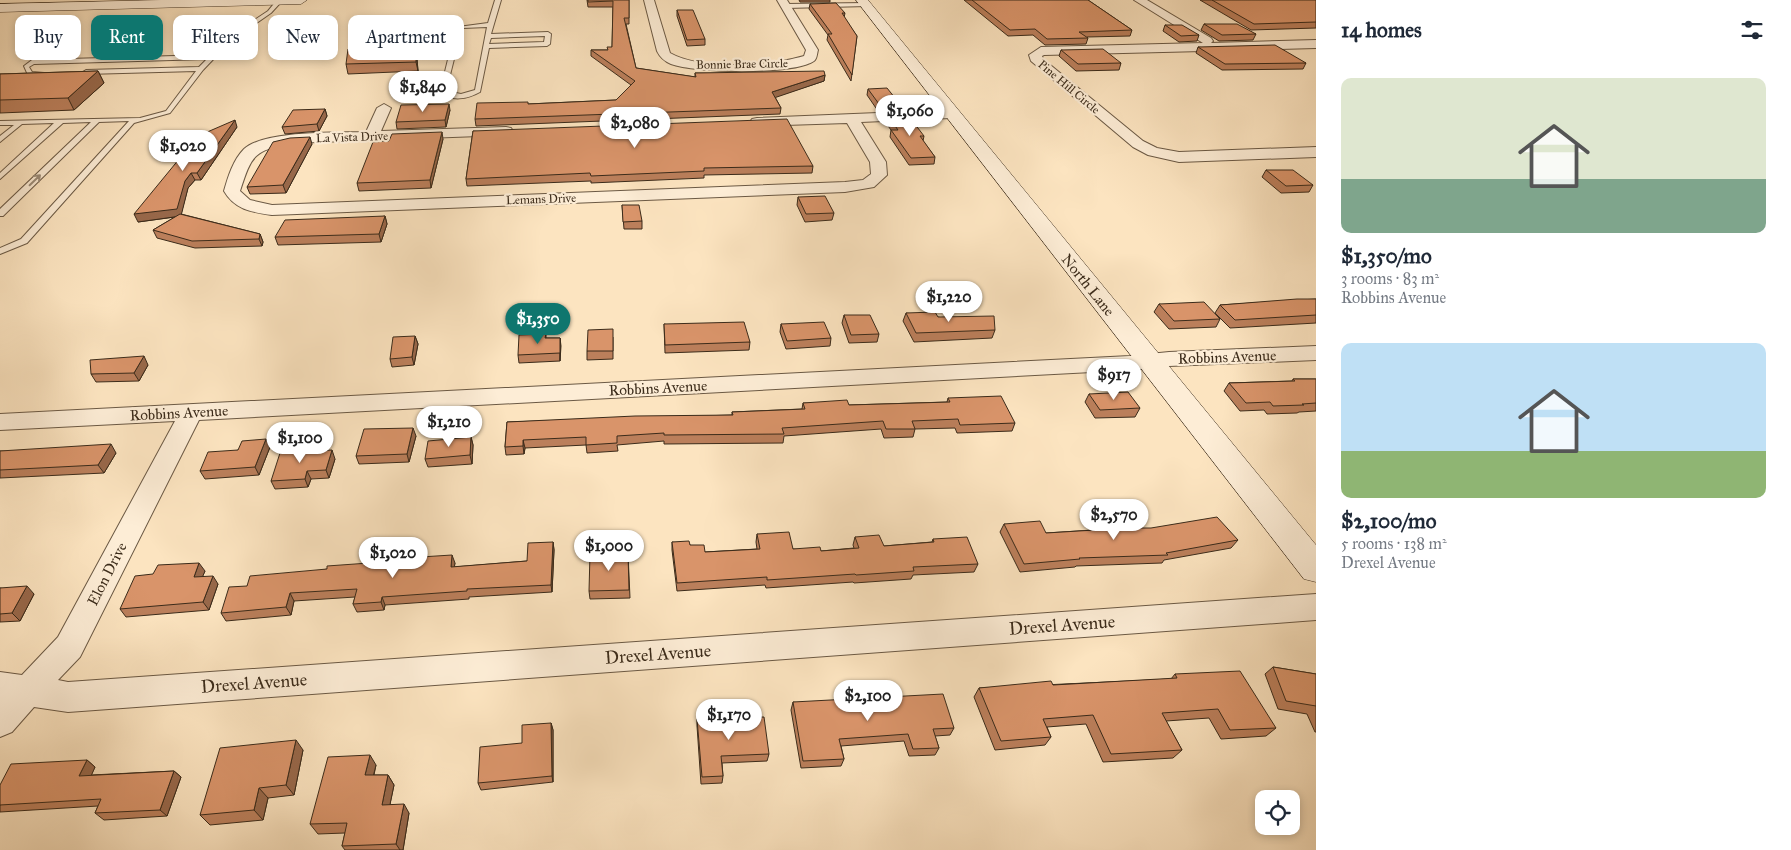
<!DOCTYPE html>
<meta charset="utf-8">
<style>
:root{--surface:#fff;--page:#f6f6f7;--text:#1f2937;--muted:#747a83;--accent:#0f766e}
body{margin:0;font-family:"IM FELL Great Primer",serif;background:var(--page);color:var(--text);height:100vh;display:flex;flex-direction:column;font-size:19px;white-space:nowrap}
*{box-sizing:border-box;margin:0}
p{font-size:16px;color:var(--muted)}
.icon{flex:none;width:28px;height:28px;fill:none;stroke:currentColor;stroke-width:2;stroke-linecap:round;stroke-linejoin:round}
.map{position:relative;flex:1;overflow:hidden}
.side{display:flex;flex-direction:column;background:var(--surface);width:475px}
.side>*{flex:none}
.hud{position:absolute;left:15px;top:15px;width:475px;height:45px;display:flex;gap:10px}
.tools{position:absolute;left:1255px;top:790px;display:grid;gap:10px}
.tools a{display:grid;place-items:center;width:45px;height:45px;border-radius:10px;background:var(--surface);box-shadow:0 2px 8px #0003;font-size:25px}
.price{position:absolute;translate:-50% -42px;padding:0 11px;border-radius:18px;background:#fff;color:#222;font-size:16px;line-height:32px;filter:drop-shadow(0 1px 2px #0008)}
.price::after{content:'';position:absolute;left:50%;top:30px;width:15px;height:11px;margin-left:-8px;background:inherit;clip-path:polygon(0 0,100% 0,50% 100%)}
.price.selected{background:var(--accent);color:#fff}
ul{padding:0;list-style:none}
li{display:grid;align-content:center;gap:10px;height:265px;padding:0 25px}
li span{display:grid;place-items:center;height:155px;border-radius:10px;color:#555}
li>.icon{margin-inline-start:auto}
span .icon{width:90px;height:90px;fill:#fffc;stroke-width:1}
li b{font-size:21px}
h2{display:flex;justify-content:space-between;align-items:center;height:60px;padding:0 25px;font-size:21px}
.tag{padding:0 18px;border-radius:10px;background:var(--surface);box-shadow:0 2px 8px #0003;font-size:18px;line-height:45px}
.tag.selected{background:var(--accent);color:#fff}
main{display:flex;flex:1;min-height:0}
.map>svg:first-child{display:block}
</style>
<main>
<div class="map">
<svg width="1316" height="850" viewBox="0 0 1316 850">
<rect width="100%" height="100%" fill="#fce4c0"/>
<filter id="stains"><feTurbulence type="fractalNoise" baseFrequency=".004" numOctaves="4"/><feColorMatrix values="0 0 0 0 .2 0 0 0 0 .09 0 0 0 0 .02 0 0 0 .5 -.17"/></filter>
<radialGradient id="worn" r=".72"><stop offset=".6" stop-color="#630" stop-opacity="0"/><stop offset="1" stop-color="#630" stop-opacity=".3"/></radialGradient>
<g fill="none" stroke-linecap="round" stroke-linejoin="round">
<defs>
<g id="lane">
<path d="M277 0 282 1 271 13 242 33 223 49 203 70 170 113 134 123 27 243 0 254V248L21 239 129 121 99 122 3 216H0V209L91 122 63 123 0 179V173L54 123 22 124 0 142V136L14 125H0V121L140 118 166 111 196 71 86 74 83 72 86 70 199 67 207 59 34 64 29 67 32 72 44 73V75L42 76 28 75 24 66 32 60 211 55 232 35 268 11Z"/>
<path d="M495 0H501L491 34 548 32 551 34 550 44 547 46 489 48 480 92C468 99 451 102 440 92L454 35 458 27 488 23ZM487 27 475 90 461 94 446 91 460 35 463 28ZM545 36 544 42 489 44 491 38Z"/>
<path d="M866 3 868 6 786 8 783 6 786 4Z"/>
</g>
<g id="street">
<path d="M644 0H654L670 53C702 71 769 66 804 56L806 50 777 0H787L818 50C817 53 817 59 814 61 794 75 694 73 671 64 664 61 660 57 657 51Z"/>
<path d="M1134 0H1147L1211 38 1213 41 1211 43 1316 40V48L1044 55 1042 56 1043 59 1143 141 1157 148 1179 152 1316 147V157L1179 162 1148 155 1133 147 1031 61 1029 55 1041 47 1203 43Z"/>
<path d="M384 104 391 108 381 131 506 127 511 128 513 131 511 134 506 135 292 143C254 151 252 154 240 191L250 200 272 205 845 182 863 180 871 174 870 162 847 123 757 126 752 125 750 122 752 119 757 118 951 110 956 111 958 114 956 117 951 118 861 122 886 162 887 175 874 187 845 192 272 215C252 212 235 210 224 191 228 177 233 160 244 149 265 130 337 133 366 132L377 108Z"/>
<path d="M1316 346V360L1169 366 1130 370 199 420 80 657 58 680 68 682 1316 594V620L68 712 34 707 12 732 0 737V672L22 675 58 637 175 421 0 430V414L1130 356 1169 352Z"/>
</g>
<g id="secondary">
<path d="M161 0H307L301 4 0 12V4Z"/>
<path d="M856 0H868L1316 545V582L1304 579Z"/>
</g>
</defs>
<use href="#lane" stroke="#6b5944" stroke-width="2"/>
<use href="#street" stroke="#6b5944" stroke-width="2"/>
<use href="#secondary" stroke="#3b2b1a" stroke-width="1"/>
<use href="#lane" fill="#fdedd6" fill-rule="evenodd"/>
<use href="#street" fill="#fdedd6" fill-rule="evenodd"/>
<use href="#secondary" fill="#fdedd6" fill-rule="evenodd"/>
</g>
<g fill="#bb7f5b" stroke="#3b2b1a">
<path d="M587 0H629V24H626L636 68 695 77V73L825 75 824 81 775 97 781 108 780 114 476 126 475 119 528 104 616 100 631 85 591 56V50H608L612 47 613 7H588Z"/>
<path d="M799 0H830V2H800Z"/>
<path d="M964 0H1088L1132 30 1130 36 1087 37 1088 38 1086 44 1045 45 1033 35 1008 36Z"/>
<path d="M1200 0H1316V28L1251 30Z"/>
<path d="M810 4 845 13 844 18 857 36 851 81 827 40 828 35 809 9Z"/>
<path d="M677 10 705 39V45L687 46 677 16Z"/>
<path d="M1204 24 1256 34 1253 40 1219 41 1201 30Z"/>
<path d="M1165 25 1199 35 1197 41 1179 42 1163 31Z"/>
<path d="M418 44 420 53 417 59 418 71 348 74 346 64Z"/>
<path d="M1198 47 1306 63 1303 69 1222 70 1196 53Z"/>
<path d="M1061 50 1121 63 1119 70 1076 71 1059 56Z"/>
<path d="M98 71 104 83 74 110 0 113V74Z"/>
<path d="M868 89 899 103 897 110 878 111 867 95Z"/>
<path d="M325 109 327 116 319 131 285 134 282 127Z"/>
<path d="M450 110 446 127 397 129 396 122Z"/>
<path d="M888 116 924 136 923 141 935 157 934 164 909 165 890 137 891 130 886 123Z"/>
<path d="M237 127 201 180H195L188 188 181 214 260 234 263 242 262 246 195 248 157 238 153 230 175 217 138 222Z"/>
<path d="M473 131 813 166 812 173 704 175V178L591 183V181L467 186 466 179Z"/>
<path d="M443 139 431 188 359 191 357 183Z"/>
<path d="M312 144 286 193 250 194 247 187Z"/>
<path d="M1266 170 1313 185 1309 192 1281 193 1262 177Z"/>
<path d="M798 197 834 213 832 220 805 222 797 205Z"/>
<path d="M622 205 642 221V229H624Z"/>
<path d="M385 216 387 224 381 242 278 245 275 237Z"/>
<path d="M1316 299V323L1230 328 1215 313 1220 305Z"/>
<path d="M1159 304 1220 319 1216 327 1169 329 1154 312Z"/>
<path d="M906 313 938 317 995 330 992 338 914 342 903 321Z"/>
<path d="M844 315 879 334 877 342 849 343 842 323Z"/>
<path d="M664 324 750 342 749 350 665 353Z"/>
<path d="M781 324 831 338 830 346 786 349 780 332Z"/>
<path d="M546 334V338H560V361L519 363 518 355Z"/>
<path d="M415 336 418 344 414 365 392 367 390 359Z"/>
<path d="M613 337V359L587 360V351Z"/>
<path d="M148 365 139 381 96 382 91 374Z"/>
<path d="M1293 379H1316V411L1299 412 1297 413 1267 414 1264 410 1240 411 1224 391 1229 383 1292 381Z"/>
<path d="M1089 394 1140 408 1135 417 1095 418 1085 402Z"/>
<path d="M948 398 1015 423 1012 431 957 433 955 428 915 429 913 437 884 438 881 429 784 436 783 443 664 444V441L617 445 618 451 587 453 586 445 525 448 524 454 506 455 505 447 507 422 732 415V412L802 409 803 403 849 405 947 402Z"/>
<path d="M416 436 409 462 359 464 356 456Z"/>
<path d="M471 437 473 445 472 464 428 467 425 459Z"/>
<path d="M270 447 259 475 205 479 200 471 238 450Z"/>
<path d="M0 451 116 453 104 473 0 478Z"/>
<path d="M335 459 329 478 311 479 308 487 275 489 271 481Z"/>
<path d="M1004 524 1046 533 1093 530 1094 528 1238 540 1231 548 1164 560 1162 563 1076 566 1075 567 1020 572 1000 532Z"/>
<path d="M757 534 793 549 821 551 854 548 853 545 855 537 884 546 932 542 933 539 978 564 974 572 913 575 911 579 854 583 853 582 766 588 765 585 677 591 672 550V542L690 545 705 552 757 549 756 542Z"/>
<path d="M553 542 554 550 552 592 469 597V599L385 605 384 610 357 612 353 604 355 597 294 601 291 615 226 621 221 613 247 586 327 569 369 563 390 556 391 559 455 563 454 567 527 561Z"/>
<path d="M628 553 630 598 590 599 589 591Z"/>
<path d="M205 571 202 577 218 584 209 610 126 617 120 609Z"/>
<path d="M0 588 34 594 20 621 0 622Z"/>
<path d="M1273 667 1316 674V732H1315L1307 714 1278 709 1265 674Z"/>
<path d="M1175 674 1276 728 1266 736 1221 739 1209 718 1166 721 1182 750 1173 758 1103 762 1086 724 1047 727 1051 737 1045 745 995 750 974 697 979 688 1171 679Z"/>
<path d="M793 702 954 728 950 735 935 736 939 748 935 755 909 756 904 741 841 746 844 759 841 766 801 768 791 710Z"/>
<path d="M697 719 769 754 767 761 722 763 723 776 722 783 701 784 697 726Z"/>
<path d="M551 723 553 730V782L481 790 478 783 522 743Z"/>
<path d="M303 750 294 795 268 798 263 820 210 825 200 815Z"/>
<path d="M87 760 95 767 91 775 174 771 181 777 167 816 104 820 95 813 98 806 0 812V805Z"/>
<path d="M376 765 374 775H388L394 785 390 804 409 813 403 850H345L342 846 345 833 318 834 310 824Z"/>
</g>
<g fill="#98684a" stroke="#3b2b1a">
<path d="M418 44 420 53 417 59 418 71 416 62V50Z"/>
<path d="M98 71 104 83 74 110 68 98Z"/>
<path d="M825 75 824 81 771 99 772 92Z"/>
<path d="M449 104 450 110 446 127 445 120Z"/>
<path d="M325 109 327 116 319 131 317 124Z"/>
<path d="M235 120 237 127 201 180 197 173Z"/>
<path d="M442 132 443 139 431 188 430 180Z"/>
<path d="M310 137 312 144 286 193 283 185Z"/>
<path d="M191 173 195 180 188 188 181 216 138 222 134 214 185 181Z"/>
<path d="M385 216 387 224 381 242 379 234Z"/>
<path d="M260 234 263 242 262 246 259 239Z"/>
<path d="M415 336 418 344 414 365 412 357Z"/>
<path d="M560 338 561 346 560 361Z"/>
<path d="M144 356 148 365 139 381 134 373Z"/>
<path d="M413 428 416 436 409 462 407 454Z"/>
<path d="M471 437 473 445 472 464 470 455Z"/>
<path d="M266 439 270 447 259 475 255 467Z"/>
<path d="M523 440 525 448 524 454 523 446Z"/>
<path d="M111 444 116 453 104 473 98 465Z"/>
<path d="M332 450 335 459 329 478 326 470Z"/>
<path d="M307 471 311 479 308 487 305 479Z"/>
<path d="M553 542 554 550 552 592 551 585Z"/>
<path d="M452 555 455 563 453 575 451 567Z"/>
<path d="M199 563 205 571 199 585 194 577Z"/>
<path d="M213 576 218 584 209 610 203 602Z"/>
<path d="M27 586 34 594 20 621 12 613Z"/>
<path d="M290 593 294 601 291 615 286 607Z"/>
<path d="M382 597 385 605 384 610 381 602Z"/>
<path d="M551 723 553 730V782L552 776Z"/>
<path d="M296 740 303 750 294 795 286 785Z"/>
<path d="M370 755 376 765 371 785 365 775Z"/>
<path d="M87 760 95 767 88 783 79 776Z"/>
<path d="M174 771 181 777 167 816 160 810Z"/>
<path d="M388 775 394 785 388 814 382 805Z"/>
<path d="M259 788 268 798 263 820 254 810Z"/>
<path d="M404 804 409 813 403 850H400L396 844Z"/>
</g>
<g fill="#d9946a" stroke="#3b2b1a">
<path d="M588 0H629V18H624L636 68 696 77 695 73 824 71 825 75 772 92 781 108 475 119 477 103 528 102V104L616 100 635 81 591 50H608L607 47H612L613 1 588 2Z"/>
<path d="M972 0H1088L1132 30 1079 32 1088 38 1047 39 1035 29 1010 30Z"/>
<path d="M1212 0H1316V22L1254 24Z"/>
<path d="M836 3 845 13H842L857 36 852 75 828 34H832L810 4Z"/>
<path d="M677 10H693L705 39 687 40Z"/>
<path d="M1204 24H1237L1256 34 1222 35Z"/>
<path d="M1165 25H1182L1199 35 1181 36Z"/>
<path d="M393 44H418L416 50V62L346 64 348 49 392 48Z"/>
<path d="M1275 45 1306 63 1225 64 1198 47Z"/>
<path d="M1103 49 1121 63 1078 64 1061 50Z"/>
<path d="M98 71 68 98 0 100V74Z"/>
<path d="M887 88 899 103 879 104 868 89Z"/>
<path d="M449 104 445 120 396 122 401 105Z"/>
<path d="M325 109 317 124 282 127 293 110Z"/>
<path d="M908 115 924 136H920L935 157 911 158 891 130H898L888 116Z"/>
<path d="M787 119 813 166 704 168V171L591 176 590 173 466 179 473 131Z"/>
<path d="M235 120 197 173H191L185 181 177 209 134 214 198 136Z"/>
<path d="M442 132 430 180 357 183 373 142 389 141 392 134Z"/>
<path d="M310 137 283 185 247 187 273 142 290 138Z"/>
<path d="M1266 170H1293L1313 185 1286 186Z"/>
<path d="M825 196 834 213 806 214 798 197Z"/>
<path d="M622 205H639L642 221 623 222Z"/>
<path d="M180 214 260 234 259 239 192 241 153 230Z"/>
<path d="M385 216 379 234 275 237 285 220Z"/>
<path d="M1297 299H1316V315L1235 320 1220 305Z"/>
<path d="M1204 302 1220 319 1174 321 1159 304Z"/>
<path d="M935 312 938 317 994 316 995 330 916 333 906 313Z"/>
<path d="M844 315H870L879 334 851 335Z"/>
<path d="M744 322 750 342 665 345 664 324Z"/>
<path d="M824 322 831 338 787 341 781 324Z"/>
<path d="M613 329V351H587L588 330Z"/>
<path d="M546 334 545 338H560V353L518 355 519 335Z"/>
<path d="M415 336 412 357 390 359 393 337Z"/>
<path d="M144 356 134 373 91 374 90 360Z"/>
<path d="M1293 379H1316V403L1302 404 1304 405 1273 406 1270 402 1246 403 1229 383 1295 381Z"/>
<path d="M1128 392 1140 408 1100 410 1089 394Z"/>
<path d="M1001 396 1015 423 960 425 958 419 912 421 915 429H886L883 421 782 428 784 434 664 435V433L617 436V443L586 445V437L523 440V446L505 447 507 422 635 416 733 415 732 412 805 409 803 403 847 400 849 405 950 402 948 398Z"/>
<path d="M413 428 407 454 356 456 364 429Z"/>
<path d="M471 437 470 455 425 459 428 441Z"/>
<path d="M266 439 255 467 200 471 208 452 238 450 242 441Z"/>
<path d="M111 444 98 465 0 470V451Z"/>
<path d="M332 450 326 470 307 471 305 479 271 481 280 453Z"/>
<path d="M1217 517 1238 540 1166 553 1168 555 1079 558 1080 559 1024 564 1004 524 1040 521 1046 533 1095 530 1094 528H1151Z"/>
<path d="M789 532 793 549 820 547 821 551 859 548 855 537 879 535 884 546 934 542 933 539 967 537 978 564 913 567 914 571 856 575 855 574 767 580V577L677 583 672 542 689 541 690 545H704L705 552 760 549 757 534Z"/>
<path d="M553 542 551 585 467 589V591L382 597 381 602 353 604 357 589 290 593 286 607 221 613 229 587 247 586 250 576 327 569V566L369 563 370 558 390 556 389 559 452 555 451 567 527 561 528 543Z"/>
<path d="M628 553 629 590 589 591 590 554Z"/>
<path d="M199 563 194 577 213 576 203 602 120 609 135 576 153 574 158 565Z"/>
<path d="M27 586 12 613 0 614V588Z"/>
<path d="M1273 667 1316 674V706L1286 701Z"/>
<path d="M1240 671 1276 728 1230 730 1218 709 1162 713 1182 750 1111 754 1093 715 1043 719 1051 737 1001 741 979 688 1051 681 1053 685 1177 678 1175 674Z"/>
<path d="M943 694 954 728 933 729 939 748 913 749 908 734 839 739 844 759 803 761 793 702Z"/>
<path d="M764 717 769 754 721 756 723 776 702 777 697 719Z"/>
<path d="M551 723 552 776 478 783 480 747 522 743V725Z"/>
<path d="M296 740 286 785 259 788 254 810 200 815 220 748Z"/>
<path d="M370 755 365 775H388L382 805 404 804 396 844 342 846 347 823 310 824 328 757Z"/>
<path d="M87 760 79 776 174 771 160 810 95 813 101 799 0 805V785L11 764Z"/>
</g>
<defs><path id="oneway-shaft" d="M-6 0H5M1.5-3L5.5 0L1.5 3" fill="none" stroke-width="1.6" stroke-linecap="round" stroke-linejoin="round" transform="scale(1.25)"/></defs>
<use stroke="#9c8c78" href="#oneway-shaft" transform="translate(35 180) rotate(-44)"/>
<g text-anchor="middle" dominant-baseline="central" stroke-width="4.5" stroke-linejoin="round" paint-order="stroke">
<g font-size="12" fill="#3b2b1a" stroke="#fdedd6">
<text transform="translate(742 64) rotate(-1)">Bonnie Brae Circle</text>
<text transform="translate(1069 87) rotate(40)">Pine Hill Circle</text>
<text transform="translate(352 137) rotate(-2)">La Vista Drive</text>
<text transform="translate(541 199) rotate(-2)">Lemans Drive</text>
</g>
<g font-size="15" fill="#3b2b1a" stroke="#fdedd6">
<text transform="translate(1088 285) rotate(51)">North Lane</text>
<text transform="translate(1227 357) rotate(-2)">Robbins Avenue</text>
<text transform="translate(658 388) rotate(-3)">Robbins Avenue</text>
<text transform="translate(179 413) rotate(-3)">Robbins Avenue</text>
<text transform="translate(107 574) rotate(-63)">Elon Drive</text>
</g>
<g font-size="18" fill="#3b2b1a" stroke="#fdedd6">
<text transform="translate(1062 625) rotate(-4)">Drexel Avenue</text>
<text transform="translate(658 654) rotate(-4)">Drexel Avenue</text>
<text transform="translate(254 683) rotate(-4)">Drexel Avenue</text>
</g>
</g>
<rect width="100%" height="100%" filter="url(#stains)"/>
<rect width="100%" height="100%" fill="url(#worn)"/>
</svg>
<div class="tools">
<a><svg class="icon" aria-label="locate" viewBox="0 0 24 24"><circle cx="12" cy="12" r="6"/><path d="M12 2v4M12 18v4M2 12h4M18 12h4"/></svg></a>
</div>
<b class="price" style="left:423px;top:113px">$1,840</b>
<b class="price" style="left:910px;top:137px">$1,060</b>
<b class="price" style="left:635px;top:149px">$2,080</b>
<b class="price" style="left:183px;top:172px">$1,020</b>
<b class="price" style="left:949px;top:323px">$1,220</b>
<b class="price selected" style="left:538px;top:345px">$1,350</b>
<b class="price" style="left:1114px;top:401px">$917</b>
<b class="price" style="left:449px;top:448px">$1,210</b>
<b class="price" style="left:300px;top:464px">$1,100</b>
<b class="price" style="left:1114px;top:541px">$2,570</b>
<b class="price" style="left:609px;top:572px">$1,000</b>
<b class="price" style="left:393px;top:579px">$1,020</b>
<b class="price" style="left:868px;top:722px">$2,100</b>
<b class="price" style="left:729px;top:741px">$1,170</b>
<div class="hud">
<a class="tag">Buy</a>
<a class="tag selected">Rent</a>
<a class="tag">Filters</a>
<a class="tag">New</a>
<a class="tag">Apartment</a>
</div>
</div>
<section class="side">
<h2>14 homes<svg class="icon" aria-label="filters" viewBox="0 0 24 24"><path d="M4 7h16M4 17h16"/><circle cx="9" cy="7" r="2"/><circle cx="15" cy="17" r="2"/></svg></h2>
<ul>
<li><span style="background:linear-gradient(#dfe7d0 65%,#7fa58c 0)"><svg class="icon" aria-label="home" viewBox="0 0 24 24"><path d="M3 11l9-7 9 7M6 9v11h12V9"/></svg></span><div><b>$1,350/mo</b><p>3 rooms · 83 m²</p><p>Robbins Avenue</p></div></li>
<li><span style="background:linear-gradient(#bfe0f5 70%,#8fb573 0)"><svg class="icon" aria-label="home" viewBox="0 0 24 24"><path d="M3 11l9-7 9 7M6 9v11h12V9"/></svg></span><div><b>$2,100/mo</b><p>5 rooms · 138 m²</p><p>Drexel Avenue</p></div></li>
</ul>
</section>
</main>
